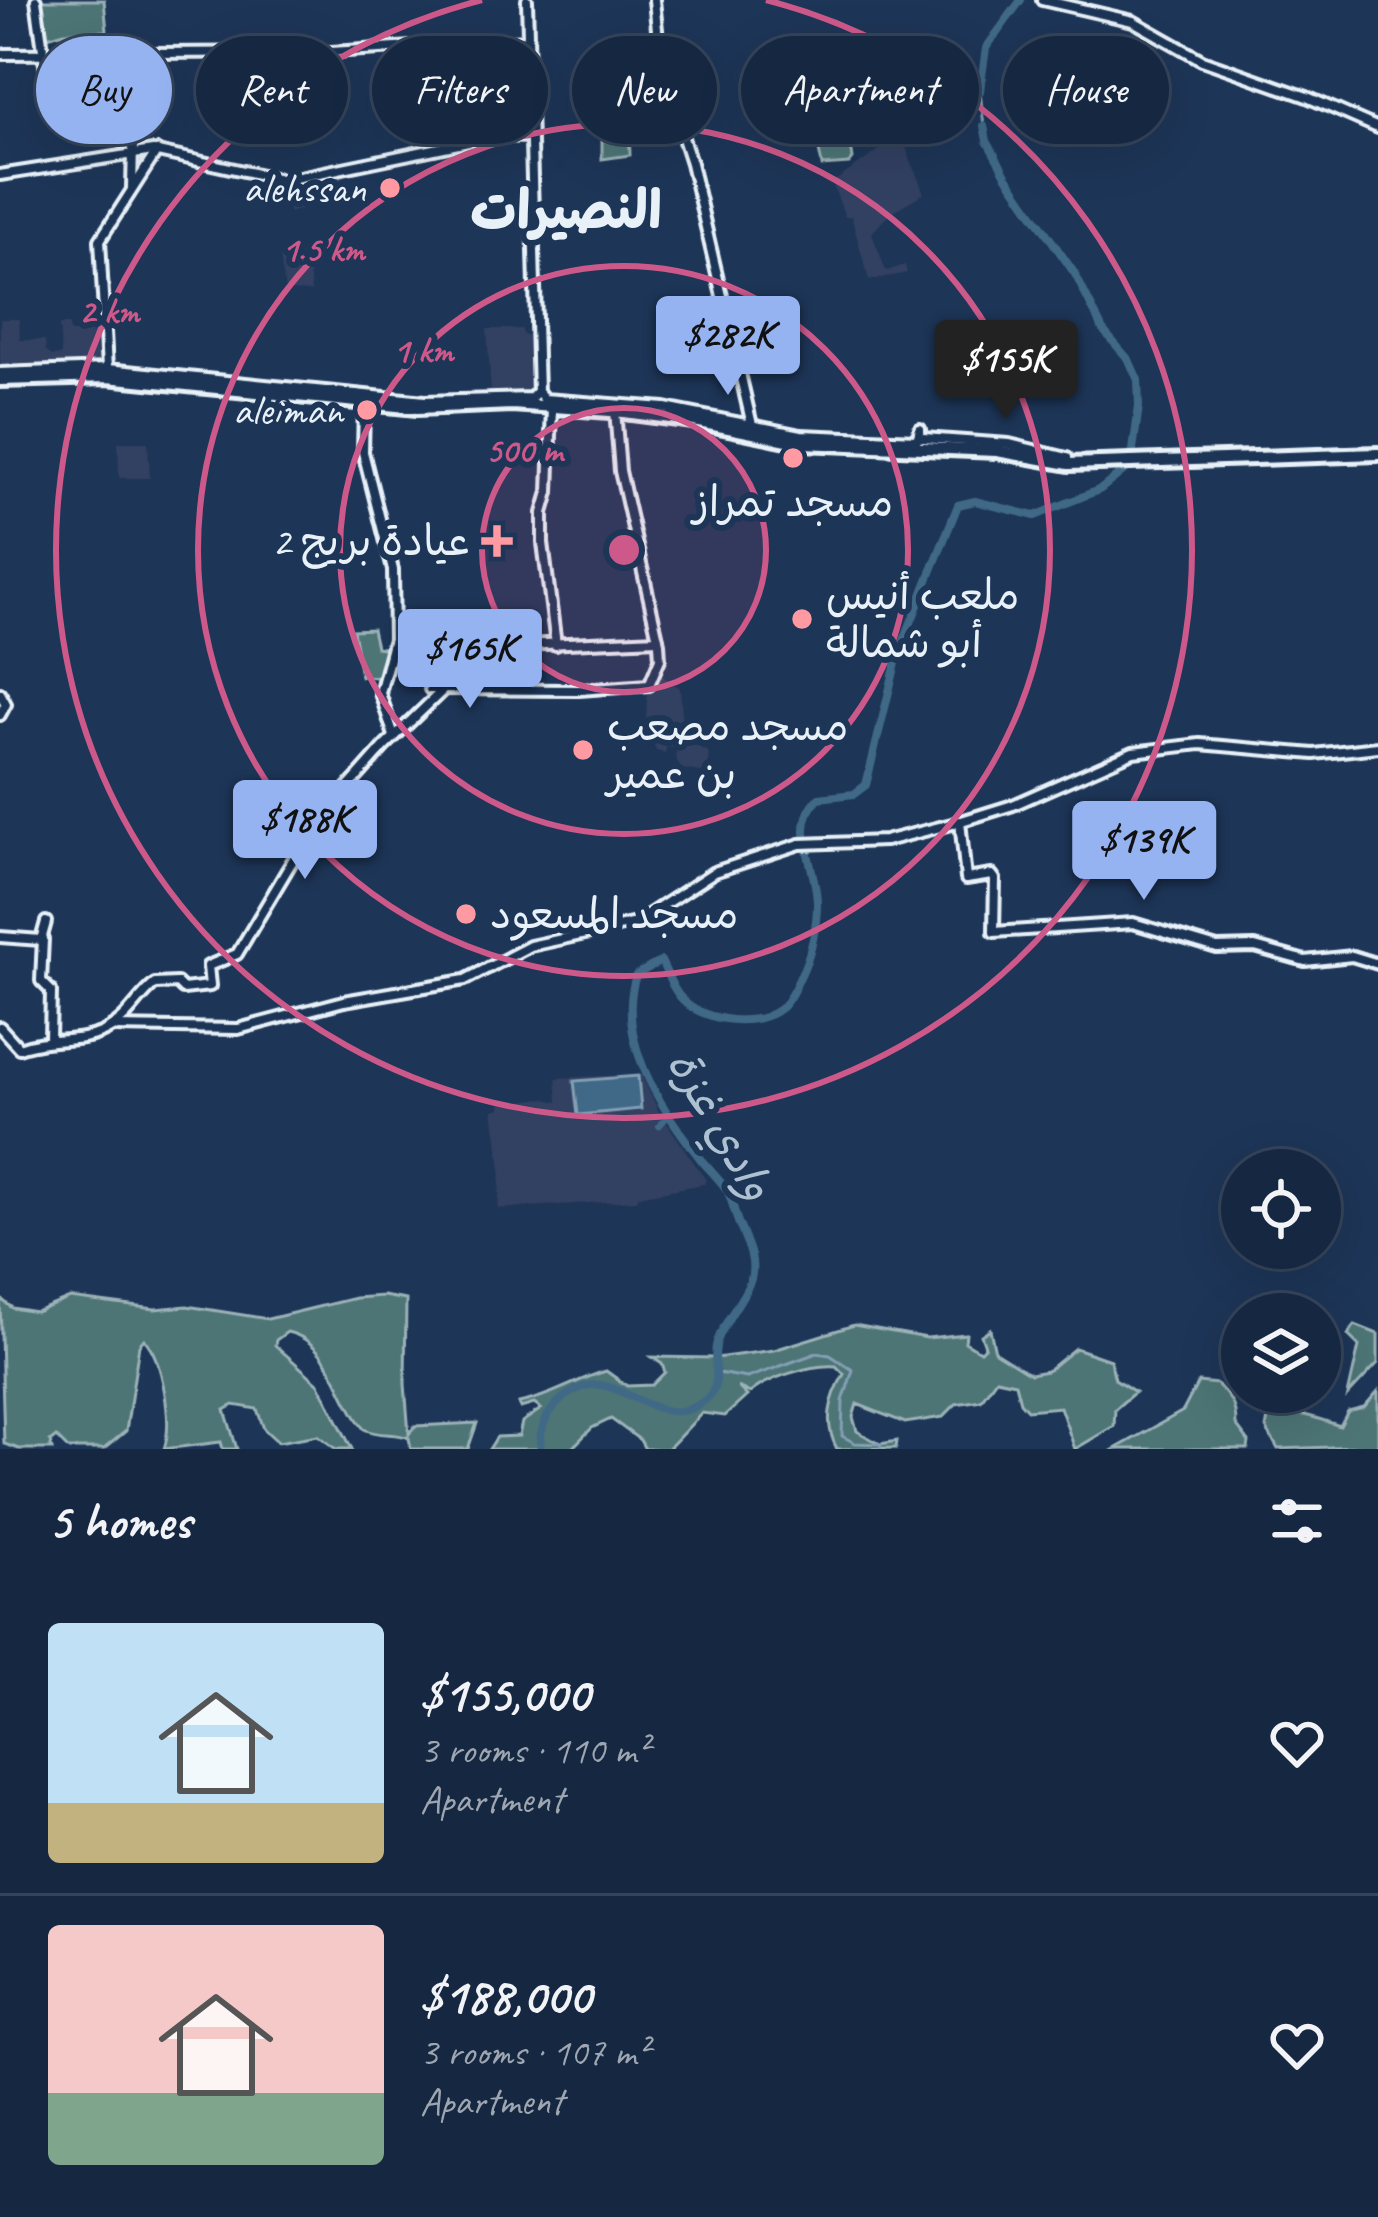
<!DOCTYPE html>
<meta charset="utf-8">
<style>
:root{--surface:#162841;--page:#1f3048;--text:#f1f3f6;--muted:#9ea6b1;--line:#35445a;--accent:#95b2f1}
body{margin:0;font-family:Caveat,"Playpen Sans Arabic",sans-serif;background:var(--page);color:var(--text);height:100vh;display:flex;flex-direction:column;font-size:45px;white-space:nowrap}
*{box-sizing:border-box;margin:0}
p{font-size:39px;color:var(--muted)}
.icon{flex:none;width:66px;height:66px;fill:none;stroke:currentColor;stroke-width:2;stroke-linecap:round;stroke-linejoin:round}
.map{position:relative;height:1449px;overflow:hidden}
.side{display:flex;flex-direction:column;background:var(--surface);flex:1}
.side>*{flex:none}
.banner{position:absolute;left:36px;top:36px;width:1308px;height:108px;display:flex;gap:24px}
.tools{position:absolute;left:1221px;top:1149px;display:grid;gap:24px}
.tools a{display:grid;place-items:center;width:120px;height:120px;border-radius:50%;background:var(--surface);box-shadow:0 12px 48px #0002,0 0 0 3px var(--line);font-size:60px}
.price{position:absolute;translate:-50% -102px;padding:0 27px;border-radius:12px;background:var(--accent);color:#111;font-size:39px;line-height:78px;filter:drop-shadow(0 3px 6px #0008)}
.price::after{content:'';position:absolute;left:50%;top:72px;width:36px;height:27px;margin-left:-18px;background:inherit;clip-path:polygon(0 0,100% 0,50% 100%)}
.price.selected{background:#222;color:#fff}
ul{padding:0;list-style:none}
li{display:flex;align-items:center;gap:36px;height:300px;padding:0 48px}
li+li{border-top:3px solid var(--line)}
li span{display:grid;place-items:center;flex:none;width:336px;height:240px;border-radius:12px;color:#555}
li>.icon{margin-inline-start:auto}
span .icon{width:144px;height:144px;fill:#fffc;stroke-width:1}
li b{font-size:51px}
h2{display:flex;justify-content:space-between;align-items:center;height:144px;padding:0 48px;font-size:51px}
.pill{padding:0 42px;border-radius:54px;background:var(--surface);box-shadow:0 12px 48px #0002,0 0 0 3px var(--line);font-size:42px;line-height:108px}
.pill.selected{background:var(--accent);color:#111}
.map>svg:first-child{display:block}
</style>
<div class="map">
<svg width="1378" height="1449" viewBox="0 0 1378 1449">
<rect width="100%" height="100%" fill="#1d3557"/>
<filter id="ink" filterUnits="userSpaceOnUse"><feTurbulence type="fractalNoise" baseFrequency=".00833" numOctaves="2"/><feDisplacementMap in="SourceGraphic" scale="24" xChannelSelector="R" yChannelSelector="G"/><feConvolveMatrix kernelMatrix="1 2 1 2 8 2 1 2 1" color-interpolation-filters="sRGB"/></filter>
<g filter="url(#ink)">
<g fill="#304062">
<path d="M901 135 924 193 890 213 872 233 886 271 905 265 907 273 869 281 851 216 845 217 832 183Z"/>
<path d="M344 171 346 199 322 201 289 213 285 183Z"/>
<path d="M308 253 311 292 285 291 280 256Z"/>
<path d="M0 319H19L20 340H45L46 351 52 356 61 355 59 325H69L70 333 93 332 102 336 105 367 0 371Z"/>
<path d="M487 329H522L523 335H533V396L491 395Z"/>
<path d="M118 442H148L150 478H119Z"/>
<path d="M658 673 680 688 683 726 677 733H672L655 718 646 719 647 694Z"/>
<path d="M649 733 686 741 709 752 707 773 681 769 675 757 677 748 667 746 665 753 656 751Z"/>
<path d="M641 1074 658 1110 706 1180 704 1184 639 1196 637 1200 498 1209 501 1169 493 1110 500 1108V1104L542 1098 558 1102 556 1078Z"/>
</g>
<g fill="#4e7476" stroke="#9bb2b7" stroke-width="3">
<path d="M36 0H104L107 31 64 32 44 38Z"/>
<path d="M629 126 630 155 602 159V134L614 127Z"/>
<path d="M848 126 853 159 849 164 822 166 817 139Z"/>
<path d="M372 629 376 647 390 649 378 677 361 676 353 630Z"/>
<path d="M383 1296 406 1300 405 1384 409 1434 415 1426 477 1423 468 1449H411L409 1438C394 1432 380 1437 364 1429 339 1400 331 1341 287 1332L276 1340 275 1345 319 1384 352 1449H336L318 1435 278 1442 264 1429 257 1409 234 1405 225 1410 237 1449H223L221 1442 164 1449C173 1422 163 1359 144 1339L139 1345 126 1431 104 1449H68L56 1437 50 1442 52 1449H19L4 1444 0 1298 12 1308 36 1312 70 1298 155 1309 187 1306 268 1319 355 1298Z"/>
<path d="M854 1325 927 1338 966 1334 965 1342 980 1351 985 1346 981 1335 990 1329 995 1352 1030 1374 1047 1371 1075 1348 1110 1360 1115 1379 1135 1392 1115 1409 1114 1426 1075 1449 1060 1407 1027 1410 1020 1402 1015 1383 996 1379 981 1400 956 1404 943 1417 905 1423 857 1404 853 1417 857 1431 880 1444 897 1441 896 1448 837 1449C823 1423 830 1398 844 1374L836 1366C812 1364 767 1378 750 1393L738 1387 747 1396 725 1416 702 1413 668 1449H645L640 1440 611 1419 592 1428 571 1449H489L497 1437 519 1436 522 1422 541 1409 534 1404 521 1408 519 1403C553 1396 574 1380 606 1371L627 1386 652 1385 665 1372 662 1364 652 1357 716 1358 774 1350Z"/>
<path d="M1355 1325 1378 1334V1363L1348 1395 1359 1346 1348 1335Z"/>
<path d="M1198 1382 1217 1384C1231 1400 1236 1404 1236 1425L1249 1442 1248 1449H1115L1183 1411Z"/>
<path d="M1378 1391V1449L1358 1446 1278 1449 1266 1428 1268 1418C1292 1407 1315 1418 1340 1426L1348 1411 1364 1407Z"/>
</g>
<path fill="#406987" stroke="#839fb4" stroke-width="3" d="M638 1076 641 1109 578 1115 574 1081Z"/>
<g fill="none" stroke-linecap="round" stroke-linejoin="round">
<g stroke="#839fb4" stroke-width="3">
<path d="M980 91 984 126"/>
<path d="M718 1373 747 1378 817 1353 830 1355 853 1370 843 1401 842 1436 855 1443 881 1444 880 1449"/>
</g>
<path stroke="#406987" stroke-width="6" d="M659 1126 669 1115"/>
<g stroke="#406987" stroke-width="8">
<path d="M980 91 986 48 1021 0"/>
<path d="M541 1449C535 1418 568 1382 601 1385 632 1389 667 1430 704 1401 726 1384 710 1364 717 1342 724 1321 745 1297 751 1279 756 1260 747 1244 740 1227 735 1216 733 1203 728 1192 721 1180 708 1169 699 1157 661 1109 615 1039 636 975L661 961C668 975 673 991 684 1001 706 1022 757 1028 781 1008 791 999 798 981 804 968 812 949 817 924 817 904 818 869 788 826 819 798L854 794 866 785 898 655 958 505 975 501 1035 516 1101 489 1131 465 1139 406 1138 380 1129 360 1103 330 1075 274 1006 175 987 141 984 126"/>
</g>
<defs>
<g id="secondary">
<path d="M36 0 50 99 89 127 133 145 132 188"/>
<path d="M527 0 538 393"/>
<path d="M654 0 661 69 691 163 752 425"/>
<path d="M1042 0 1133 21 1202 60 1307 97 1378 128"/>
<path d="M0 54 331 52 526 40"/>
<path d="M0 175 153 151 285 180 497 136 530 137"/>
<path d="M107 369 100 240 157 151"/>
<path d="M0 373 107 369 425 401 531 398 538 391"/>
<path d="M540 394 544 399 665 408 801 435 917 440 920 429"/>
<path d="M364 406 363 452 393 570 394 639 380 693 394 736"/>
<path d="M552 407 549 492 543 513V543L556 645"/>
<path d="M923 438 1009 444 1067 458"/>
<path d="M392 646 478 647 658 639"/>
<path d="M430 689 579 690 649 685 660 659 659 643 620 471 615 410"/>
<path d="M0 693 6 704 0 715"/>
<path d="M960 821 966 879 992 875 995 879 994 932 1133 923 1217 948 1255 947 1305 961 1352 956 1378 964"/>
<path d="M0 937 41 940 46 922"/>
<path d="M43 939 41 981 51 991 50 1040"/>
<path d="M0 1027 19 1048C47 1037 79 1044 105 1031 128 1020 137 998 155 984L177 983 183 989 210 986 208 966 237 954 312 828 385 746 443 690"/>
<path d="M112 1027 238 1029 344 1001 465 980 530 946 636 923 714 872 800 844 885 841 952 824 1013 805 1133 752 1200 744 1314 754 1378 747"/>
</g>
<path id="highway" d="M0 380 107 377 417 408 512 404 624 412 694 421 802 443 997 451 1069 464 1378 454"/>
</defs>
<use href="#secondary" stroke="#e8f1f8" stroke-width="16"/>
<use href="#highway" stroke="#e8f1f8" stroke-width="20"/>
<use href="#secondary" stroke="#1d3557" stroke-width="8"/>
<use href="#highway" stroke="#1d3557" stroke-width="10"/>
</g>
</g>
<circle cx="624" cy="550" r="142" fill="#cd598a" fill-opacity=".12"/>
<g fill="none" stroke="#cd598a" stroke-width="6">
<circle cx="624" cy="550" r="142"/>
<circle cx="624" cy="550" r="284"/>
<circle cx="624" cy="550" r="426"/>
<path d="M766 0A568 568 0 1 1 482 0"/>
</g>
<g fill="#ff9aa2" stroke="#1d3557" stroke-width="4.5">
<circle cx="390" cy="188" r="12"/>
<circle cx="367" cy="410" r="12"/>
<circle cx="793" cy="458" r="12"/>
<path d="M491 523h12v12h12v12h-12v12h-12v-12h-12v-12h12z"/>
<circle cx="802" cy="619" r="12"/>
<circle cx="583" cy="750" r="12"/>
<circle cx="466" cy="914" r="12"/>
</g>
<g text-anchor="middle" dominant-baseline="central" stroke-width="12" stroke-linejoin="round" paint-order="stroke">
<g font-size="42" fill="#e8f1f8" stroke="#1d3557" text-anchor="end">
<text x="366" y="188">alehssan</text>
<text x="343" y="410">aleiman</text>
<text x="793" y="502" text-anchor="middle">مسجد تمراز</text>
<text x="470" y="541">عيادة بريج 2</text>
<text x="826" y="595" text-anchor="start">ملعب أنيس<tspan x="826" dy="48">أبو شمالة</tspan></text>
<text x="607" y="726" text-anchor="start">مسجد مصعب<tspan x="607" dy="48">بن عمير</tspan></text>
<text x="490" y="914" text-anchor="start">مسجد المسعود</text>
</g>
<g font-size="45" font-style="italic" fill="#adc1d0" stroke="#1d3557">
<text transform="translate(720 1125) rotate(60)">وادي غزة</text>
</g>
<g font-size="54" font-weight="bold" fill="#e8f1f8" stroke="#1d3557">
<text x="566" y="210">النصيرات</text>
</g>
</g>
<circle cx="624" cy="550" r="18" fill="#cd598a" stroke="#1d3557" stroke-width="6"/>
<g font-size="36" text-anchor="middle" font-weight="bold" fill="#cd598a" stroke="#1d3557" stroke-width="12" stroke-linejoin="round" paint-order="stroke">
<text x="323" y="261">1.5 km</text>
<text x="109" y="323">2 km</text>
<text x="423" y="362">1 km</text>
<text x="524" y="462">500 m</text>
</g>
</svg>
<div class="tools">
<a><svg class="icon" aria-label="locate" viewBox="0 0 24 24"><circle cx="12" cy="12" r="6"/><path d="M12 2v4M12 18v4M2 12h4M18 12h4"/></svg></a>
<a><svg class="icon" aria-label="layers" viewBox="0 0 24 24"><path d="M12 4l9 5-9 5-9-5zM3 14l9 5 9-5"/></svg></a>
</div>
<b class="price" style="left:728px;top:398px">$282K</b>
<b class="price selected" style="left:1006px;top:422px">$155K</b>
<b class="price" style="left:470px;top:711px">$165K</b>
<b class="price" style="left:305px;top:882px">$188K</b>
<b class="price" style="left:1144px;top:903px">$139K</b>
<div class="banner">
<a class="pill selected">Buy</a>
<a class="pill">Rent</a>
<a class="pill">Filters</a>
<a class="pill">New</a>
<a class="pill">Apartment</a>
<a class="pill">House</a>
</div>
</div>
<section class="side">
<h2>5 homes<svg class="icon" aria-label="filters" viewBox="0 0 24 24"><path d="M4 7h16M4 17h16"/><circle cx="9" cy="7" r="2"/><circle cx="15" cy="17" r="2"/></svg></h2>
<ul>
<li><span style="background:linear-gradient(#bfe0f5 75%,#c2b280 0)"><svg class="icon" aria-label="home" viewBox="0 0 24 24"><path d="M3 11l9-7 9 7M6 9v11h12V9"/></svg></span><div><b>$155,000</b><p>3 rooms · 110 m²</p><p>Apartment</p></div><svg class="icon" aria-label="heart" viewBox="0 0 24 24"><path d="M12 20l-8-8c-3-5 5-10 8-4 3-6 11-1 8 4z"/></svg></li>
<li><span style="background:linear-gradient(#f6c9c9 70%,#7fa58c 0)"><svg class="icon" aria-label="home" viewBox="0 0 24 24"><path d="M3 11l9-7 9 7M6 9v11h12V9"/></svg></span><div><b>$188,000</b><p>3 rooms · 107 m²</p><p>Apartment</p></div><svg class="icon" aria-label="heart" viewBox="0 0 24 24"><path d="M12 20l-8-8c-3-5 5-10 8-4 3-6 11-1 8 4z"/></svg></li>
</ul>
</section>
